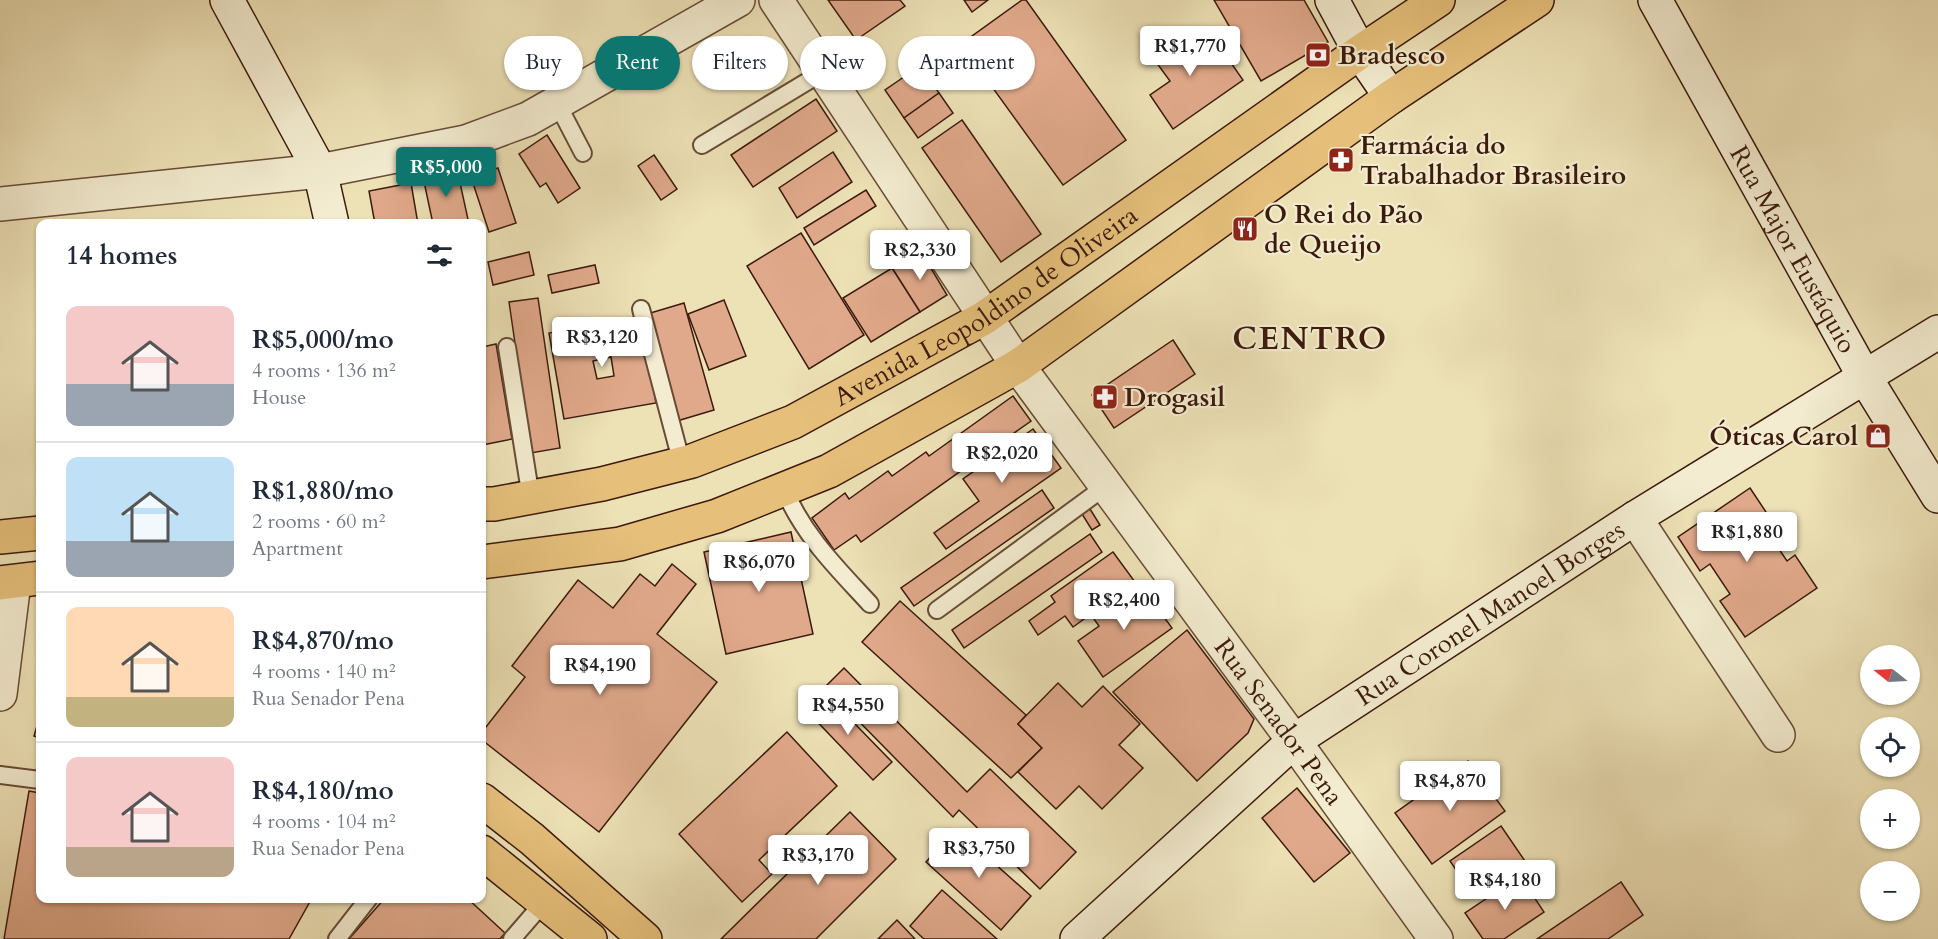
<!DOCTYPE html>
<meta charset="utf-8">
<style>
:root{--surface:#fff;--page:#f2f2f3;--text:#1f2937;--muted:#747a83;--line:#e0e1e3;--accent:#0f766e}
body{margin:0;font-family:Cardo,serif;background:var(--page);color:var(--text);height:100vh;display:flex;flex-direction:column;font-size:22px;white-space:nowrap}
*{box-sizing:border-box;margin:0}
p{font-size:20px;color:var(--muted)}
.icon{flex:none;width:33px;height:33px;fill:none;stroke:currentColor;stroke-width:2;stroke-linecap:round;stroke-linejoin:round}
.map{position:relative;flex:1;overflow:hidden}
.side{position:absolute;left:36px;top:219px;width:450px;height:684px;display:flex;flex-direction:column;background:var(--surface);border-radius:12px;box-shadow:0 2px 4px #0004}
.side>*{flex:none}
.top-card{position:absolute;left:504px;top:36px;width:570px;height:54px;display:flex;gap:12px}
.needle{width:39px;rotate:288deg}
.buttons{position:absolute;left:1860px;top:645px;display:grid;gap:12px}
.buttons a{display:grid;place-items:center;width:60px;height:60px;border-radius:50%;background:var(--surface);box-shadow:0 2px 4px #0004;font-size:30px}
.price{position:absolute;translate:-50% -51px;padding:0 14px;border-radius:6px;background:#fff;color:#222;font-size:20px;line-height:39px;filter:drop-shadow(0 2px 3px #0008)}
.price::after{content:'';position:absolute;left:50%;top:36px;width:18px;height:14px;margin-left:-9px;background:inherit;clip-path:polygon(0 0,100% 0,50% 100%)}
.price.on{background:var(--accent);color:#fff}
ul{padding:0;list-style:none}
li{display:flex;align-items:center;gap:18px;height:150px;padding:0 30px}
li+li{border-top:2px solid var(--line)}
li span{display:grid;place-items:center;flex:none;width:168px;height:120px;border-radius:12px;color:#555}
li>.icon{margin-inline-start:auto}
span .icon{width:72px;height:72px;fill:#fffc;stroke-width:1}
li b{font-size:26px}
h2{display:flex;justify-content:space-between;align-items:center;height:72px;padding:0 30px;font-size:26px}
.tag{padding:0 21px;border-radius:27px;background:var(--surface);box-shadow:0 2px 4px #0004;font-size:21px;line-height:54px}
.tag.on{background:var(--accent);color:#fff}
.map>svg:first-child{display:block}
</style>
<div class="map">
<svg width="1938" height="939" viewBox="0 0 1938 939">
<rect width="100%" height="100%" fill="#ede1b6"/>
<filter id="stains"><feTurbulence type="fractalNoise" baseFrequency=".00333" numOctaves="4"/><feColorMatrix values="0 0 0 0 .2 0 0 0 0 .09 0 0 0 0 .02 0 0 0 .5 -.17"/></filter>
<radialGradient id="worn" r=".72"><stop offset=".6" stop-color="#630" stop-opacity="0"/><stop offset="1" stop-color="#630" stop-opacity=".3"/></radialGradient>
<g fill="#e0a98b" stroke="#3c1a0c" stroke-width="1.5" fill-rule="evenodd">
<path d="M828 0H900L905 6 856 40Z"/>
<path d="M964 0H988L972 12Z"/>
<path d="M1022 0H1026L1126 140 1063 185 961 44Z"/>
<path d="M1214 0H1304L1328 42 1261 81Z"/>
<path d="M1183 27 1204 58 1220 47 1243 80 1173 129 1150 95 1170 81 1148 51Z"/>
<path d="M920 66 939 93 904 118 885 90Z"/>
<path d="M939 93 953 113 918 138 904 118Z"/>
<path d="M816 99 837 131 753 187 731 155Z"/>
<path d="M962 120 1041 234 1001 262 922 148Z"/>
<path d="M547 135 580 188 558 203 546 183 540 187 519 154Z"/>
<path d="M833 152 852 182 797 218 779 188Z"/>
<path d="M654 155 677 189 661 200 638 166Z"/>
<path d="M498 168 516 223 489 232 471 177Z"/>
<path d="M457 169 469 224H433L423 177Z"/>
<path d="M411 183 418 224H375L369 191Z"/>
<path d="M866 190 876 206 814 245 804 228Z"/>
<path d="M801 233 864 335 809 369 747 266Z"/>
<path d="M920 250 947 295 920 312 892 268Z"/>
<path d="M529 252 534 275 493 285 488 262Z"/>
<path d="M595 265 599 283 552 293 548 275Z"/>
<path d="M892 268 920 312 871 342 843 298Z"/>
<path d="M538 298 560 448 531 453 509 302Z"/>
<path d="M724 300 746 356 709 370 688 314Z"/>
<path d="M684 303 714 410 677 421 647 314Z"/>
<path d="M641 317 656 403 564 419 549 333ZM611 357 614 376 597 379 593 361Z"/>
<path d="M1173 340 1195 374 1114 428 1092 395Z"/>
<path d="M496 344 512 439 482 445V347Z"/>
<path d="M1013 396 1031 421 861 542 856 535 834 550 812 518 845 493 849 499 888 471 892 476 926 452 929 456Z"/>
<path d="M1033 429 1061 468 946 549 934 533 979 501 963 479Z"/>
<path d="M1750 488 1772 521 1764 527 1787 561 1795 555 1817 588 1745 637 1720 601 1730 594 1710 564 1700 571 1678 537Z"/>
<path d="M1042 490 1054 508 914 606 901 588Z"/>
<path d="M1090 509 1100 525 1092 530 1082 514Z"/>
<path d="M791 532 813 634 726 654 704 552Z"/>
<path d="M1090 534 1102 552 964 648 952 630Z"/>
<path d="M1113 552 1135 582 1073 627 1065 616 1038 635 1029 621 1055 602 1051 596Z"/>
<path d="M672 564 696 584 657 634 717 682 599 832 482 740V732L525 677 512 666 578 580 613 608 640 574 655 586Z"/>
<path d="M1141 585 1172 628 1103 677 1078 641 1099 626 1094 619Z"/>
<path d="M900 601 1026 715 1018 724 1042 748 1011 778 862 642Z"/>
<path d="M1187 630 1254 719 1248 733 1197 781 1113 692Z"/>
<path d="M844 668 967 792 990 769 1076 852 1040 889 959 810 953 817 825 687Z"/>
<path d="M1058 683 1082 707 1103 686 1140 724 1119 745 1143 768 1102 809 1079 786 1056 809 1018 772 1042 748 1018 724Z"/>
<path d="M823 691 892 762 873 780 805 709Z"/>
<path d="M40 716V738L34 736Z"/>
<path d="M787 732 837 786 759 860 772 874 742 902 679 834Z"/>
<path d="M1468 761 1505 811 1432 864 1395 813Z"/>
<path d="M1297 788 1350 853 1314 882 1262 818Z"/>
<path d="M29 791 40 793V898H312L289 939H4Z"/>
<path d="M850 812 896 859 816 939H721Z"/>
<path d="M1501 826 1525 861 1474 896 1450 861Z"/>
<path d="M956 829 1031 896 1001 930 926 862Z"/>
<path d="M1520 876 1544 912 1504 939H1483L1465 913Z"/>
<path d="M1621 882 1643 915 1608 939H1537Z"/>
<path d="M942 890 997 939H924L910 926Z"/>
<path d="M385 898H467L505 933 500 939H349Z"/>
<path d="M897 920 915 939H878Z"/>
</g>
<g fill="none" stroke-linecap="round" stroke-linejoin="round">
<defs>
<g id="lane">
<path d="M557 103 583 153"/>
<path d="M702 145 823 72"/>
<path d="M641 309 682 464"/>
<path d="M507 347 531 498"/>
<path d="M784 489C804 536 836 567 870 604"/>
<path d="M937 610 1106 486"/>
<path d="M0 775 40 780"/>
<path d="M337 939 369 898"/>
<path d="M512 939 544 902"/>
</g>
<g id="street">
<path id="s1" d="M776 0 1018 366 1294 741 1436 939"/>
<path d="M0 204 320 171 466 142 528 119 738 0"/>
<path d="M1635 518 1778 735"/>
<path d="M0 694 14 582"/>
</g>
<g id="secondary">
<path d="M227 0 320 171 332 224"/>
<path d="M1332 0 1360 52 1391 97"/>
<path id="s2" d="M1655 0 1864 376 1938 496"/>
<path id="s3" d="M1077 939 1294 741 1635 518 1938 332"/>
</g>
<g id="primary">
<path id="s4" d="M482 504H494L602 484 692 461 793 422 984 318 1360 52 1438 0"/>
<path d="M0 537 40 533"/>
<path d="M482 562 620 544 717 516 829 471 1018 366 1391 97 1537 0"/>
<path d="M0 583 40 578"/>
<path d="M482 800 532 839 645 939"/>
<path d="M482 852 590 939"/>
</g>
</defs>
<use href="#lane" stroke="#684c36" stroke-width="20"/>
<use href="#street" stroke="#684c36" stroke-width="36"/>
<use href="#secondary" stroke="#3c1a0c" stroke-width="36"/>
<use href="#primary" stroke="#3c1a0c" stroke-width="36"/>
<use href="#lane" stroke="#f3ecd0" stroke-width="16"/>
<use href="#street" stroke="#f3ecd0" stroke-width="33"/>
<use href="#secondary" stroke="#f3ecd0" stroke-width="33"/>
<use href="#primary" stroke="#e6c07b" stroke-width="33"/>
</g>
<defs>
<symbol id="bank-square" viewBox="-11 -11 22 22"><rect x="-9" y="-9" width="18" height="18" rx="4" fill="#8f2418" stroke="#f3ecd0"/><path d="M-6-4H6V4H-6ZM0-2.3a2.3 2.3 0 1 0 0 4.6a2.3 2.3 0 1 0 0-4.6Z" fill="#fff"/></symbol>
<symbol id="pharmacy-square" viewBox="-11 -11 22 22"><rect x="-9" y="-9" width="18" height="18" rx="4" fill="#8f2418" stroke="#f3ecd0"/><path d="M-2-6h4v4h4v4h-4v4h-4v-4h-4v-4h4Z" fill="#fff"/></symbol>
<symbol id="restaurant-square" viewBox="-11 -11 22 22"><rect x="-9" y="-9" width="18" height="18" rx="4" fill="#8f2418" stroke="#f3ecd0"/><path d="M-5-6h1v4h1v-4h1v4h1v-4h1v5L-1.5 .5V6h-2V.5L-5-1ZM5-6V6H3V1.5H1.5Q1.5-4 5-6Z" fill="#fff"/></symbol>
<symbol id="shop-square" viewBox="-11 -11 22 22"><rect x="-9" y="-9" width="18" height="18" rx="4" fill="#8f2418" stroke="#f3ecd0"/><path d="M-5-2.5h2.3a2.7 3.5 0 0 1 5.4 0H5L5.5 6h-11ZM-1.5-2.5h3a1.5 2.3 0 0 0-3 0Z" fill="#fff"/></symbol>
</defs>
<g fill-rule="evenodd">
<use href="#bank-square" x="1303" y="40" width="30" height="30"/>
<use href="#pharmacy-square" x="1326" y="145" width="30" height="30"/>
<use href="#restaurant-square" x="1230" y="214" width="30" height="30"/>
<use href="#pharmacy-square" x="1090" y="382" width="30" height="30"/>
<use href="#shop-square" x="1863" y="421" width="30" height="30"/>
</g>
<g text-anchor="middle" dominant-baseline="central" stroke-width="4.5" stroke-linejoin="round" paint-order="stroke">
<g font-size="26" font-weight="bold" fill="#3c1a0c" stroke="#f3ecd0" text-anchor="start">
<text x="1338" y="55">Bradesco</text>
<text x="1360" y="145">Farmácia do<tspan x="1360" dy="30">Trabalhador Brasileiro</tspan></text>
<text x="1264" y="214">O Rei do Pão<tspan x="1264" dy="30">de Queijo</tspan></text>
<text x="1124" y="397">Drogasil</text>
<text x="1858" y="436" text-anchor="end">Óticas Carol</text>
</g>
<g font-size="26" fill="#3c1a0c" stroke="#f3ecd0">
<text stroke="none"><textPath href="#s2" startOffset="285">Rua Major Eustáquio</textPath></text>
<text stroke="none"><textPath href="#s4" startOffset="548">Avenida Leopoldino de Oliveira</textPath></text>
<text stroke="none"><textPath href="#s3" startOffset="528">Rua Coronel Manoel Borges</textPath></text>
<text stroke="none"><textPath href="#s1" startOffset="880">Rua Senador Pena</textPath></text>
</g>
<g font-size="32" font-weight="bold" letter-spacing="1.5" fill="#3c1a0c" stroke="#f3ecd0">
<text x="1310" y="339">CENTRO</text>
</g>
</g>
<rect width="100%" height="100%" filter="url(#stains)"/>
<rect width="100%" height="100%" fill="url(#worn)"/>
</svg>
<div class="buttons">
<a><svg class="needle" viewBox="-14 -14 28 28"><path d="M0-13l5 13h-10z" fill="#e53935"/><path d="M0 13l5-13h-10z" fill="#747a83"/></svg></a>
<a><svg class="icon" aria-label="locate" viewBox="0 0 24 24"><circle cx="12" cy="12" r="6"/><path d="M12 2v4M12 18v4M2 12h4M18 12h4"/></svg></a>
<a>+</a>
<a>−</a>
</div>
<b class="price" style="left:1190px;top:77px">R$1,770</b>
<b class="price on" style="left:446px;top:198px">R$5,000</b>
<b class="price" style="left:920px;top:281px">R$2,330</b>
<b class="price" style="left:602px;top:368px">R$3,120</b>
<b class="price" style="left:1002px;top:484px">R$2,020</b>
<b class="price" style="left:1747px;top:563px">R$1,880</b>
<b class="price" style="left:759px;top:593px">R$6,070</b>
<b class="price" style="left:1124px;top:631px">R$2,400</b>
<b class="price" style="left:600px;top:696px">R$4,190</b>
<b class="price" style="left:848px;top:736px">R$4,550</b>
<b class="price" style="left:1450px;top:812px">R$4,870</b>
<b class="price" style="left:979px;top:879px">R$3,750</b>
<b class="price" style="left:818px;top:886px">R$3,170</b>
<b class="price" style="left:1505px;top:911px">R$4,180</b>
<div class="top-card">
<a class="tag">Buy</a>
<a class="tag on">Rent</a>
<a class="tag">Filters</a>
<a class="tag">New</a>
<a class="tag">Apartment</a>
</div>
<section class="side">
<h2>14 homes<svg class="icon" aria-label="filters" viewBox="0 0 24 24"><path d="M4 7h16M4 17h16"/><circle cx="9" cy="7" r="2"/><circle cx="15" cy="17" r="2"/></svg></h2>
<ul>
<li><span style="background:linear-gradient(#f6c9c9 65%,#9aa5b1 0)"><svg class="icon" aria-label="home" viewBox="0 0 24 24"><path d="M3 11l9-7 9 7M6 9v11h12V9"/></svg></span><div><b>R$5,000/mo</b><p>4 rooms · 136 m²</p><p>House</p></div></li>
<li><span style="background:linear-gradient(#bfe0f5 70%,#9aa5b1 0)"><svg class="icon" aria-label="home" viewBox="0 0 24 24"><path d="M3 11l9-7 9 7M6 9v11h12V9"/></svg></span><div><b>R$1,880/mo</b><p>2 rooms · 60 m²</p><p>Apartment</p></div></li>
<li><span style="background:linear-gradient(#ffd9b3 75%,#c2b280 0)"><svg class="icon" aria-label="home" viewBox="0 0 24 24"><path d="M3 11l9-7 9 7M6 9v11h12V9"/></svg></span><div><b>R$4,870/mo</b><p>4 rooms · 140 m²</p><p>Rua Senador Pena</p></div></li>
<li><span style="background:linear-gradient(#f6c9c9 75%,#b9a48a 0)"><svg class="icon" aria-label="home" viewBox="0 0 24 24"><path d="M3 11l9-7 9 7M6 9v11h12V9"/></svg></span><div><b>R$4,180/mo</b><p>4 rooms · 104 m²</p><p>Rua Senador Pena</p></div></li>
</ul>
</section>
</div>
